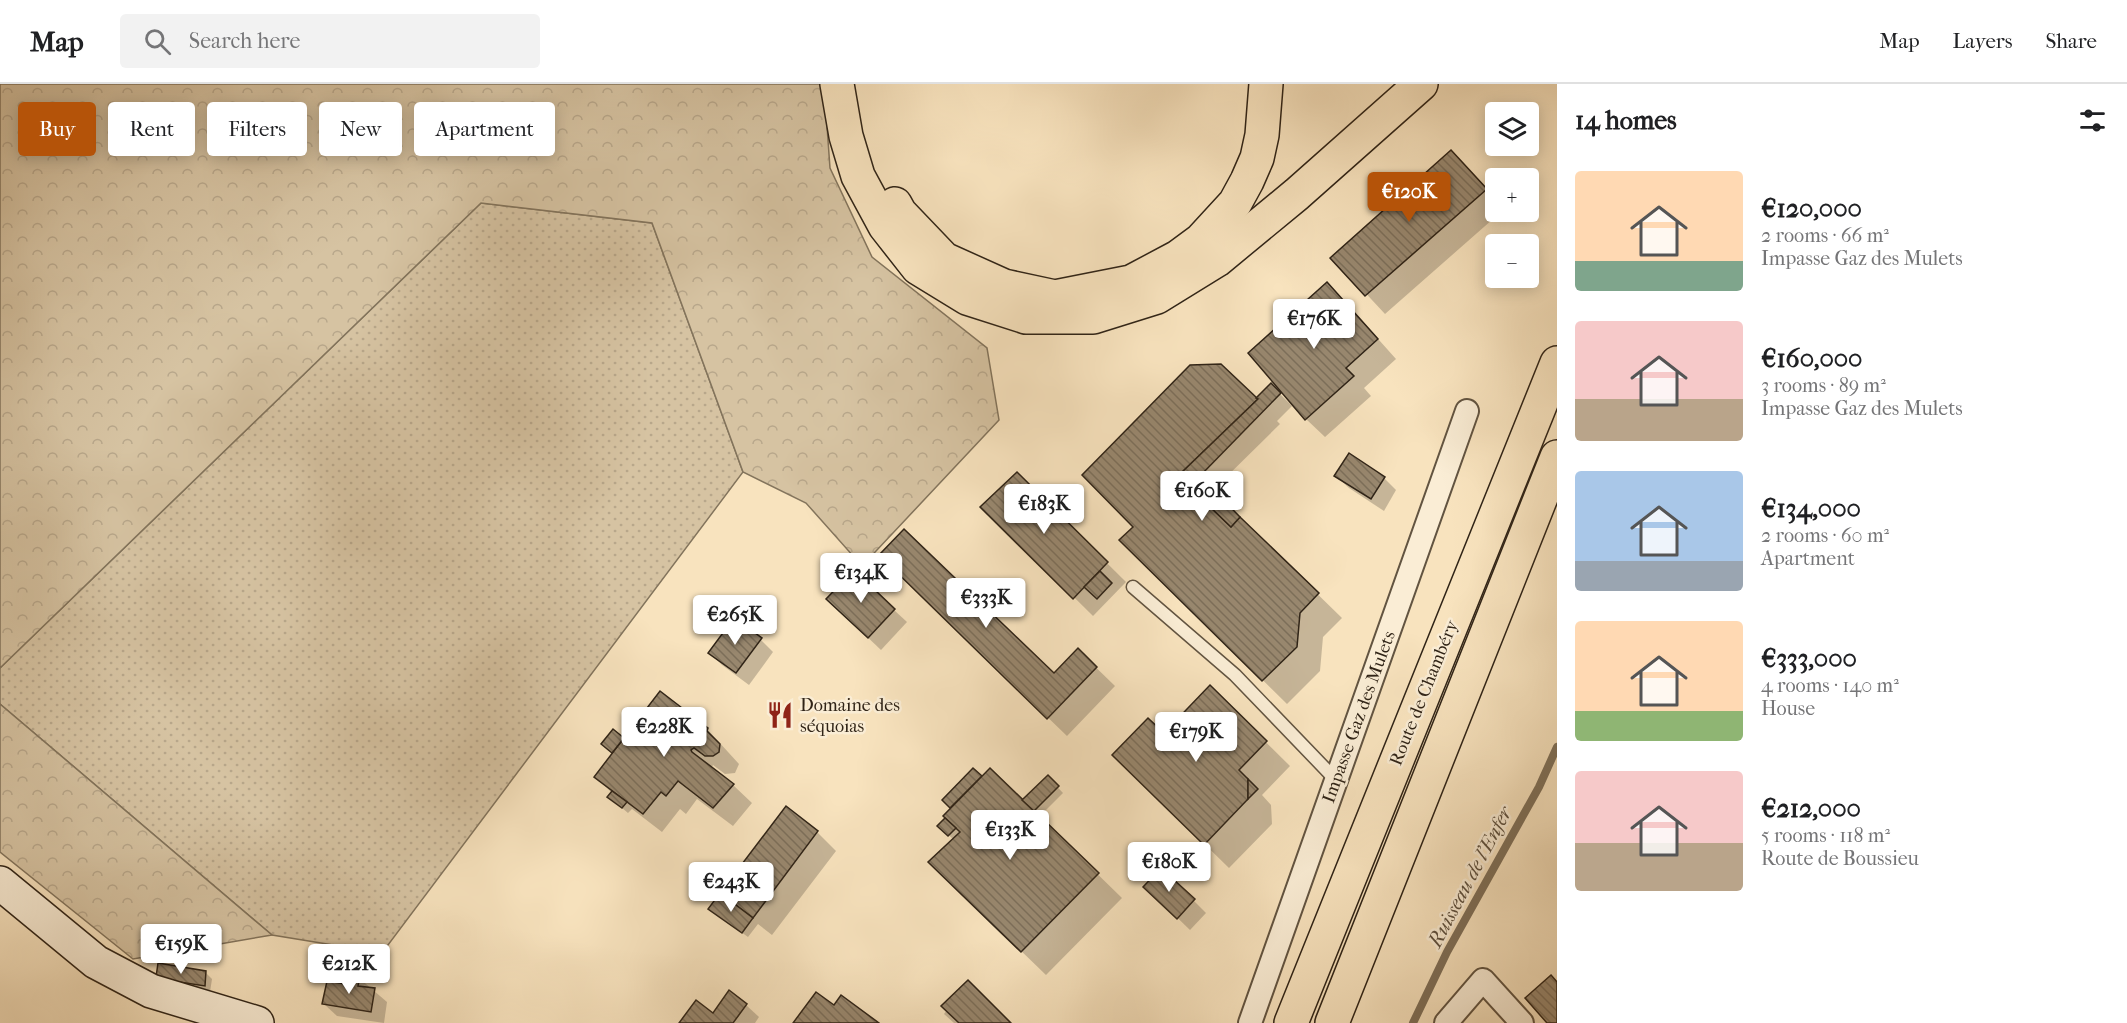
<!DOCTYPE html>
<meta charset="utf-8">
<style>
:root{--surface:#fff;--page:#f2f2f2;--text:#202124;--muted:#757577;--line:#e0e0e0;--accent:#b45309}
body{margin:0;font-family:"IM FELL French Canon",serif;background:var(--page);color:var(--text);height:100vh;display:flex;flex-direction:column;font-size:22px;white-space:nowrap}
*{box-sizing:border-box;margin:0}
p{font-size:20px;color:var(--muted)}
.icon{flex:none;width:33px;height:33px;fill:none;stroke:currentColor;stroke-width:2;stroke-linecap:round;stroke-linejoin:round}
.map{position:relative;flex:1;overflow:hidden}
.panel{display:flex;flex-direction:column;background:var(--surface);width:570px}
.panel>*{flex:none}
.guide{position:absolute;left:18px;top:18px;width:570px;height:54px;display:flex;gap:12px}
.controls{position:absolute;left:1485px;top:18px;display:grid;gap:12px}
.controls a{display:grid;place-items:center;width:54px;height:54px;border-radius:6px;background:var(--surface);box-shadow:0 3px 15px #0003;font-size:30px}
.price{position:absolute;translate:-50% -51px;padding:0 14px;border-radius:6px;background:#fff;color:#222;font-size:20px;line-height:39px;filter:drop-shadow(0 2px 3px #0008)}
.price::after{content:'';position:absolute;left:50%;top:36px;width:18px;height:14px;margin-left:-9px;background:inherit;clip-path:polygon(0 0,100% 0,50% 100%)}
.price.active{background:var(--accent);color:#fff}
ul{padding:0;list-style:none}
li{display:flex;align-items:center;gap:18px;height:150px;padding:0 18px}
li span{display:grid;place-items:center;flex:none;width:168px;height:120px;border-radius:6px;color:#555}
li>.icon{margin-inline-start:auto}
span .icon{width:72px;height:72px;fill:#fffc;stroke-width:1}
li b{font-size:26px}
h2{display:flex;justify-content:space-between;align-items:center;height:72px;padding:0 18px;font-size:26px}
.pill{padding:0 21px;border-radius:6px;background:var(--surface);box-shadow:0 3px 15px #0003;font-size:21px;line-height:54px}
.pill.active{background:var(--accent);color:#fff}
header{display:flex;align-items:center;gap:36px;box-sizing:border-box;height:84px;padding:0 30px;background:var(--surface);border-bottom:2px solid var(--line)}
header strong{font-size:28px}
nav{display:flex;gap:33px;margin-inline-start:auto;font-size:21px}
.search{width:420px;height:54px;background:var(--page);display:flex;align-items:center;gap:15px;box-sizing:border-box;padding:0 21px;border-radius:6px;color:var(--muted);font-size:22px}
main{display:flex;flex:1;min-height:0}
.map>svg:first-child{display:block}
</style>
<header>
<strong>Map</strong>
<div class="search"><svg class="icon" aria-label="search" viewBox="0 0 24 24"><circle cx="10" cy="10" r="6"/><path d="M15 15l6 6"/></svg>Search here</div>
<nav><a>Map</a><a>Layers</a><a>Share</a></nav>
</header>
<main>
<div class="map">
<svg width="1557" height="939" viewBox="0 0 1557 939">
<defs>
<pattern id="grass-dots" width="8" height="8" patternUnits="userSpaceOnUse" patternTransform="scale(1.5)"><rect width="8" height="8" fill="#d6c3a2"/><path d="M2 2h.1M6 6h.1" fill="none" stroke="#b8a78b" stroke-width="1.8" stroke-linecap="round"/></pattern>
<pattern id="forest-crowns" width="20" height="18" patternUnits="userSpaceOnUse" patternTransform="scale(1.5)"><rect width="20" height="18" fill="#d6c3a2"/><path d="M2 6a3 3 0 1 1 6 0M12 15a3 3 0 1 1 6 0" fill="none" stroke="#b8a78b"/></pattern>
<pattern id="building-back-hatch" width="6" height="6" patternUnits="userSpaceOnUse" patternTransform="scale(1.5)"><rect width="6" height="6" fill="#98876e"/><path d="M-1 5l2 2M0 0l6 6M5-1l2 2" fill="none" stroke="#7c6e59"/></pattern>
</defs>
<rect width="100%" height="100%" fill="#f8e3be"/>
<filter id="stains"><feTurbulence type="fractalNoise" baseFrequency=".00333" numOctaves="4"/><feColorMatrix values="0 0 0 0 .2 0 0 0 0 .09 0 0 0 0 .02 0 0 0 .5 -.17"/></filter>
<radialGradient id="worn" r=".72"><stop offset=".6" stop-color="#630" stop-opacity="0"/><stop offset="1" stop-color="#630" stop-opacity=".3"/></radialGradient>
<path fill="url(#grass-dots)" stroke="#83745c" stroke-width="1.5" d="M481 119 652 139 743 388 382 869 272 851 0 620V584Z"/>
<g fill="url(#forest-crowns)" stroke="#83745c" stroke-width="1.5">
<path d="M0 0H824L830 84 872 173 987 264 999 336 862 482 806 419 743 388 652 139 481 119 0 584Z"/>
<path d="M0 620 272 851 133 875 0 768Z"/>
</g>
<g fill="#0003">
<path d="M1470 87 1496 115V128H1501L1385 230 1333 174Z"/>
<path d="M1346 219 1396 275 1364 304 1371 312 1325 353 1306 335 1250 269Z"/>
<path d="M1271 301 1292 322 1277 337 1280 340 1212 407 1342 534 1323 553 1320 587 1287 620 1121 456 1258 318Z"/>
<path d="M1017 390 1126 498 1093 532 983 423Z"/>
<path d="M1336 392 1384 394 1396 406 1384 427 1349 404Z"/>
<path d="M899 490 1054 591 1078 566 1115 602 1067 652Z"/>
<path d="M894 526 907 538 881 566 841 528Z"/>
<path d="M761 556 773 568 749 601 722 581 710 569Z"/>
<path d="M1210 603 1290 682 1262 711 1271 721 1272 740 1229 784 1138 695 1164 651Z"/>
<path d="M707 645 739 680 735 689 725 690 713 681 711 685 733 701 752 719 733 742 697 715 686 730 680 725 662 748 632 725 628 729 615 718 612 709 596 693 614 670 609 666 613 647 624 656Z"/>
<path d="M973 686 982 695 1030 725 1048 693 1063 709 1039 733 1122 814 1046 891 954 802V756L939 742 947 734 952 724 944 716Z"/>
<path d="M817 748 836 767 772 851 758 840 748 853 716 830Z"/>
<path d="M1158 815 1193 816 1206 829 1190 846Z"/>
<path d="M159 881 206 889 212 895 210 908 168 901Z"/>
<path d="M359 894 387 918 384 939 337 932 324 920Z"/>
<path d="M746 921 759 933 755 939H681Z"/>
<path d="M947 926 1008 939H954L944 930Z"/>
</g>
<g fill="none" stroke-linecap="round" stroke-linejoin="round">
<path stroke="#7f7059" stroke-width="8" d="M1413 939 1447 868 1539 703 1557 663"/>
</g>
<g fill="url(#building-back-hatch)" stroke="#302417" stroke-width="1.5">
<path d="M1451 66 1487 105 1365 212 1330 174Z"/>
<path d="M1327 198 1378 255 1346 284 1354 292 1305 336 1248 269Z"/>
<path d="M1221 280 1258 315 1178 392 1231 443 1240 433 1319 509 1300 529 1297 563 1262 597 1119 456 1133 443 1082 391 1190 281Z"/>
<path d="M1271 299 1281 309 1200 392 1240 433 1231 443 1178 392 1258 315 1256 314Z"/>
<path d="M1349 369 1385 393 1371 415 1334 392Z"/>
<path d="M1017 388 1108 478 1073 515 980 423Z"/>
<path d="M904 445 1054 589 1078 564 1097 583 1047 635 879 471Z"/>
<path d="M854 486 895 525 868 554 826 515Z"/>
<path d="M1100 487 1112 499 1097 515 1084 503Z"/>
<path d="M734 534 762 554 736 589 708 569Z"/>
<path d="M1210 601 1267 657 1239 686 1248 695V715L1204 761 1112 671 1148 634 1164 649Z"/>
<path d="M660 607 708 644 707 647 720 660 719 668 713 672H705L694 664 691 666 692 668 734 700 713 724 678 697 666 712 661 708 643 730 594 693Z"/>
<path d="M613 645 624 654 612 669 601 660Z"/>
<path d="M973 684 982 692 950 724 942 716Z"/>
<path d="M990 684 1099 789 1021 868 928 778 960 748 943 732Z"/>
<path d="M1048 691 1059 702 1034 727 1022 716Z"/>
<path d="M1248 695 1258 705 1248 715Z"/>
<path d="M612 707 627 718 622 724 607 713Z"/>
<path d="M786 722 818 747 753 834 720 809Z"/>
<path d="M945 734 956 744 948 752 937 742Z"/>
<path d="M1161 784 1195 815 1177 835 1143 803Z"/>
<path d="M720 809 753 834 742 849 708 825Z"/>
<path d="M158 879 206 887 205 902 160 895 156 893Z"/>
<path d="M350 891 360 892 358 902 375 904 371 928 322 920 327 897 345 900 346 894Z"/>
<path d="M1551 891 1557 898V939H1547L1525 914Z"/>
<path d="M968 896 1011 939H959L941 922Z"/>
<path d="M729 906 747 920 733 939H679L696 916 713 929Z"/>
<path d="M816 908 834 921 841 911 879 939H793Z"/>
</g>
<g fill="none" stroke-linecap="round" stroke-linejoin="round">
<defs>
<path id="lane" d="M1133 503 1235 591 1336 696"/>
<g id="street">
<path d="M1250 939 1467 327"/>
<path d="M1446 939 1483 896 1522 939"/>
</g>
<path id="secondary" d="M0 799 96 878 151 907 257 939"/>
<g id="primary">
<path d="M1291 939 1557 279"/>
<path d="M1332 939 1557 373"/>
</g>
<g id="highway">
<path d="M837 0 846 52 858 92 885 142 918 184 967 214 1026 233H1093L1157 213 1217 176 1297 110 1421 0"/>
<path d="M895 120 900 129 944 175 1004 202 1055 213 1131 198 1178 173 1201 156 1235 119 1247 97 1257 74 1262 51 1266 0"/>
</g>
</defs>
<use href="#lane" stroke="#625441" stroke-width="15"/>
<use href="#street" stroke="#625441" stroke-width="26"/>
<use href="#secondary" stroke="#302417" stroke-width="36"/>
<use href="#primary" stroke="#302417" stroke-width="36"/>
<use href="#highway" stroke="#302417" stroke-width="36"/>
<use href="#lane" stroke="#faedd5" stroke-width="12"/>
<use href="#street" stroke="#faedd5" stroke-width="22"/>
<use href="#secondary" stroke="#faedd5" stroke-width="33"/>
<use href="#primary" stroke="#f8e3be" stroke-width="33"/>
<use href="#highway" stroke="#f8e3be" stroke-width="33"/>
</g>
<defs>
<symbol id="restaurant-bare" viewBox="-9 -9 18 18"><path d="M-5-6h1v4h1v-4h1v4h1v-4h1v5L-1.5 .5V6h-2V.5L-5-1ZM5-6V6H3V1.5H1.5Q1.5-4 5-6Z" fill="#8f2418" stroke="#faedd5" stroke-width="2.5" paint-order="stroke"/></symbol>
</defs>
<g fill-rule="evenodd">
<use href="#restaurant-bare" x="761" y="612" width="38" height="38"/>
</g>
<g text-anchor="middle" dominant-baseline="central" stroke-width="5" stroke-linejoin="round" paint-order="stroke">
<g font-size="18" fill="#302417" stroke="#faedd5">
<text transform="translate(1424 609) rotate(-68)">Route de Chambéry</text>
<text transform="translate(1359 633) rotate(-70)">Impasse Gaz des Mulets</text>
</g>
<g font-size="18" fill="#302417" stroke="#faedd5" text-anchor="start">
<text x="800" y="621">Domaine des<tspan x="800" dy="21">séquoias</tspan></text>
</g>
<g font-size="20" font-style="italic" fill="#5e503e" stroke="#faedd5">
<text transform="translate(1470 793) rotate(-62)">Ruisseau de l'Enfer</text>
</g>
</g>
<rect width="100%" height="100%" filter="url(#stains)"/>
<rect width="100%" height="100%" fill="url(#worn)"/>
</svg>
<div class="controls">
<a><svg class="icon" aria-label="layers" viewBox="0 0 24 24"><path d="M12 4l9 5-9 5-9-5zM3 14l9 5 9-5"/></svg></a>
<a>+</a>
<a>−</a>
</div>
<b class="price active" style="left:1409px;top:139px">€120K</b>
<b class="price" style="left:1314px;top:266px">€176K</b>
<b class="price" style="left:1202px;top:438px">€160K</b>
<b class="price" style="left:1044px;top:451px">€183K</b>
<b class="price" style="left:861px;top:520px">€134K</b>
<b class="price" style="left:986px;top:545px">€333K</b>
<b class="price" style="left:735px;top:562px">€265K</b>
<b class="price" style="left:664px;top:674px">€228K</b>
<b class="price" style="left:1196px;top:679px">€179K</b>
<b class="price" style="left:1010px;top:777px">€133K</b>
<b class="price" style="left:1169px;top:809px">€180K</b>
<b class="price" style="left:731px;top:829px">€243K</b>
<b class="price" style="left:181px;top:891px">€159K</b>
<b class="price" style="left:349px;top:911px">€212K</b>
<div class="guide">
<a class="pill active">Buy</a>
<a class="pill">Rent</a>
<a class="pill">Filters</a>
<a class="pill">New</a>
<a class="pill">Apartment</a>
</div>
</div>
<section class="panel">
<h2>14 homes<svg class="icon" aria-label="filters" viewBox="0 0 24 24"><path d="M4 7h16M4 17h16"/><circle cx="9" cy="7" r="2"/><circle cx="15" cy="17" r="2"/></svg></h2>
<ul>
<li><span style="background:linear-gradient(#ffd9b3 75%,#7fa58c 0)"><svg class="icon" aria-label="home" viewBox="0 0 24 24"><path d="M3 11l9-7 9 7M6 9v11h12V9"/></svg></span><div><b>€120,000</b><p>2 rooms · 66 m²</p><p>Impasse Gaz des Mulets</p></div></li>
<li><span style="background:linear-gradient(#f6c9c9 65%,#b9a48a 0)"><svg class="icon" aria-label="home" viewBox="0 0 24 24"><path d="M3 11l9-7 9 7M6 9v11h12V9"/></svg></span><div><b>€160,000</b><p>3 rooms · 89 m²</p><p>Impasse Gaz des Mulets</p></div></li>
<li><span style="background:linear-gradient(#a9c7e8 75%,#9aa5b1 0)"><svg class="icon" aria-label="home" viewBox="0 0 24 24"><path d="M3 11l9-7 9 7M6 9v11h12V9"/></svg></span><div><b>€134,000</b><p>2 rooms · 60 m²</p><p>Apartment</p></div></li>
<li><span style="background:linear-gradient(#ffd9b3 75%,#8fb573 0)"><svg class="icon" aria-label="home" viewBox="0 0 24 24"><path d="M3 11l9-7 9 7M6 9v11h12V9"/></svg></span><div><b>€333,000</b><p>4 rooms · 140 m²</p><p>House</p></div></li>
<li><span style="background:linear-gradient(#f6c9c9 60%,#b9a48a 0)"><svg class="icon" aria-label="home" viewBox="0 0 24 24"><path d="M3 11l9-7 9 7M6 9v11h12V9"/></svg></span><div><b>€212,000</b><p>5 rooms · 118 m²</p><p>Route de Boussieu</p></div></li>
</ul>
</section>
</main>
